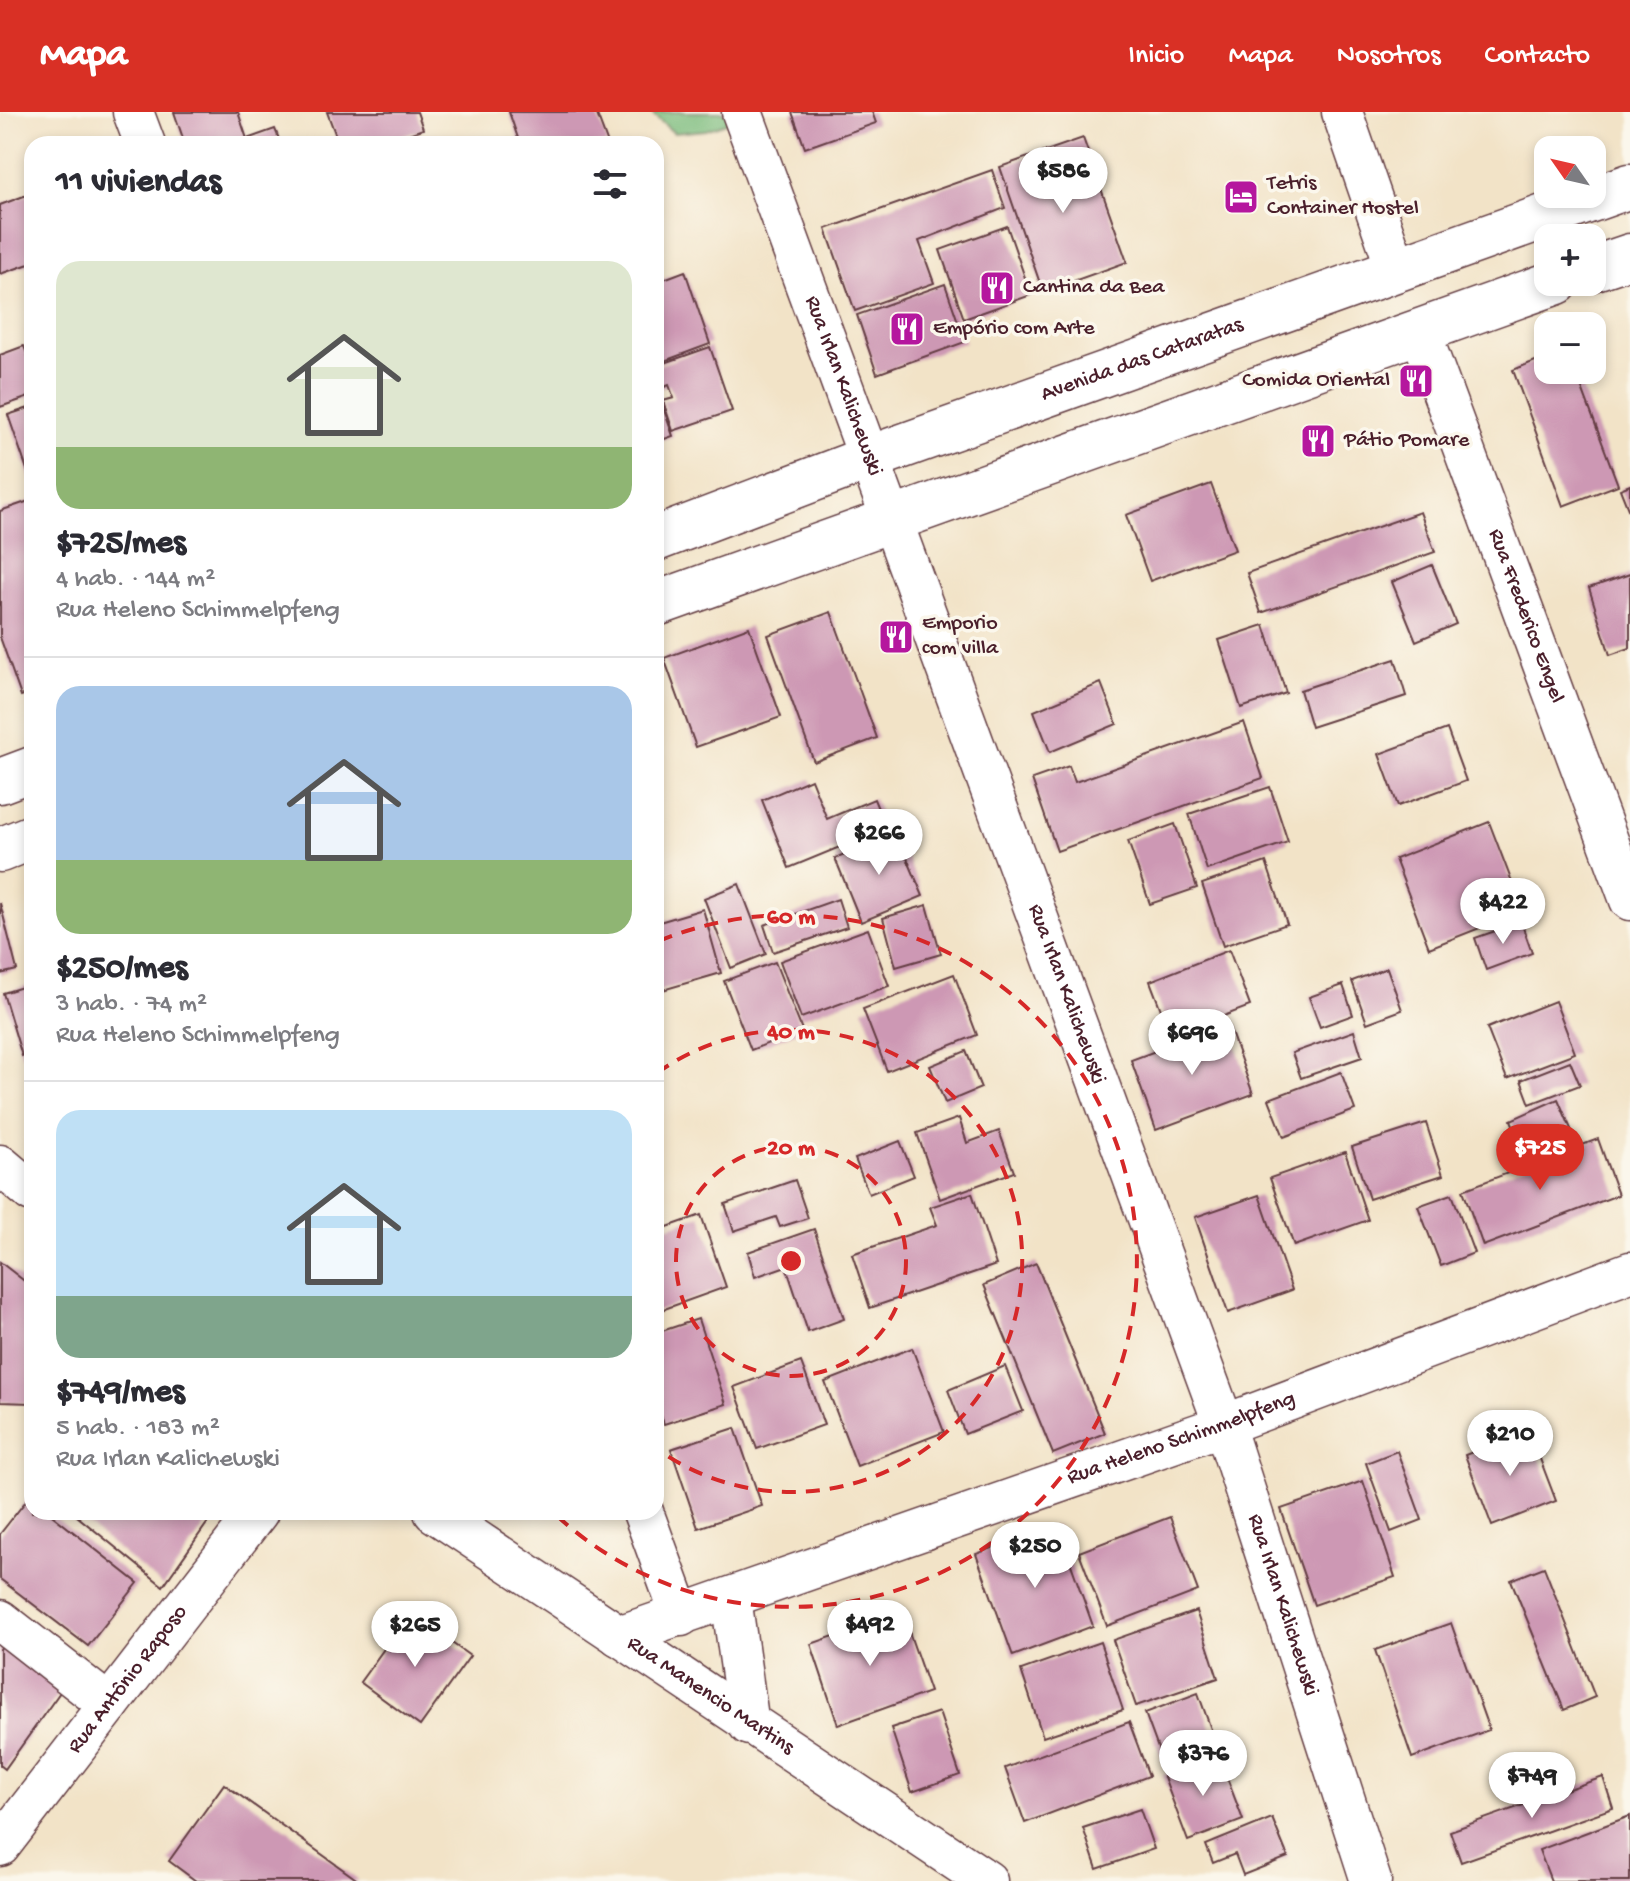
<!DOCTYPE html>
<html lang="es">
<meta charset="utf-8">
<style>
:root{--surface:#fff;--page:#f7f7f7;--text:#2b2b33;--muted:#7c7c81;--line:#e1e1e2;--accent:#d93025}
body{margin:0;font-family:"Gochi Hand",sans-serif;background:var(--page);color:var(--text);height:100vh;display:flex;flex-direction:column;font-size:30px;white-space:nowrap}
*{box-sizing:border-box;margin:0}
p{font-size:26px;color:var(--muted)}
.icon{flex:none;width:44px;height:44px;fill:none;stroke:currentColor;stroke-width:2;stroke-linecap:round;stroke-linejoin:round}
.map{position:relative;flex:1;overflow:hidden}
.side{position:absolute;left:24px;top:24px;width:640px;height:1384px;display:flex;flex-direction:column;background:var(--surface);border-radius:24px;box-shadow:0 4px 12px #0003}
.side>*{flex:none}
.needle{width:52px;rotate:304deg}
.fabs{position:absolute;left:1534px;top:24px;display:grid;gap:16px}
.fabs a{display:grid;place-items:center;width:72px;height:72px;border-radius:16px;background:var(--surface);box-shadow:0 4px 12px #0003;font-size:40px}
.price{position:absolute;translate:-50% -68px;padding:0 18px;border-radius:28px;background:#fff;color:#222;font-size:26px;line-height:52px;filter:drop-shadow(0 2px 4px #0008)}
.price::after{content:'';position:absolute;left:50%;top:48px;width:24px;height:18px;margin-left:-12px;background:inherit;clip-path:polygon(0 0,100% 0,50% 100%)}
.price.current{background:var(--accent);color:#fff}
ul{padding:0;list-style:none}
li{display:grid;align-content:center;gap:16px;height:424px;padding:0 32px}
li+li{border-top:2px solid var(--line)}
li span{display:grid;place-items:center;height:248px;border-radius:24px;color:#555}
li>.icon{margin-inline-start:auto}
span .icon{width:144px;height:144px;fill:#fffc;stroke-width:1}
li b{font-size:34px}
h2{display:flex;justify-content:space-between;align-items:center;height:96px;padding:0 32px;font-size:34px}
header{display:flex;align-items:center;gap:48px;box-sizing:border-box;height:112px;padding:0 40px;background:var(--accent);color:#fff}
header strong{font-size:38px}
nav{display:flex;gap:44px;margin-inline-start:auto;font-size:28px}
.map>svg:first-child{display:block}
</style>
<header>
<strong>Mapa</strong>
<nav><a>Inicio</a><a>Mapa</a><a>Nosotros</a><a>Contacto</a></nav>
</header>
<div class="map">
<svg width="1630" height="1769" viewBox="0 0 1630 1769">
<rect width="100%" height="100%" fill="#fbf7ec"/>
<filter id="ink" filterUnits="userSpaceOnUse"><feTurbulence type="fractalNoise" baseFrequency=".0125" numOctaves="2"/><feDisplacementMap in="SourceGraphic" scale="16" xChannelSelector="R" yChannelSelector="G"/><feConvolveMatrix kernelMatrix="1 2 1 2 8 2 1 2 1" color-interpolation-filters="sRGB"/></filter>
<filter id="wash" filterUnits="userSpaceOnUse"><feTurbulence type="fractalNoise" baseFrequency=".006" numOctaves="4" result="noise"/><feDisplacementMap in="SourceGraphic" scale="32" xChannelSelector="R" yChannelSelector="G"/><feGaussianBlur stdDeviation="1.8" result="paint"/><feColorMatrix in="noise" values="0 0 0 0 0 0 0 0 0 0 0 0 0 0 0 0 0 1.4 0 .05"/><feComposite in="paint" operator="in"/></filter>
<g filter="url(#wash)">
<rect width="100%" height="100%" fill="#f2e3c7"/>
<path fill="#7bbc7d" stroke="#626e54" stroke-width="2" d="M650 0H732L735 8 706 18 674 21Z"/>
<g id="blocks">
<g fill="#cd98b4">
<path d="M174 0H238L247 27 275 17 281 32H185Z"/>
<path d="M327 0H417L423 17 380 32H339Z"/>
<path d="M509 0H596L608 32H520Z"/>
<path d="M792 0H872L876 11 805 36Z"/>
<path d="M422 24 425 32H401Z"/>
<path d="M1083 26 1127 150 1043 180 1000 55Z"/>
<path d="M992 58 1005 96 919 129 934 171 855 199 826 117Z"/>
<path d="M32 81V151L0 162V93Z"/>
<path d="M1007 114 1031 183 964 207 940 138Z"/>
<path d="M685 159 710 232 656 252V170Z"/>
<path d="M945 172 965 230 877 262 857 203Z"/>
<path d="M24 234 32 255V284L0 295V243Z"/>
<path d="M710 235 732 299 673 319 663 289 674 286 669 273 659 277 656 254Z"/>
<path d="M1548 244V258H1575L1618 373 1563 394 1513 258Z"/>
<path d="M656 275 673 324 656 330Z"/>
<path d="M32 295V372L8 303Z"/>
<path d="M1211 372 1235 438 1150 469 1126 403Z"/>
<path d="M1630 373V396L1628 397 1620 377Z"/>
<path d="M32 388V580L21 584 0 525V399Z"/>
<path d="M1420 400 1435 440 1261 501 1247 461Z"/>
<path d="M1432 453 1456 512 1416 529 1392 470Z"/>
<path d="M1630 462V536L1610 543 1589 476Z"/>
<path d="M831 500 877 626 814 650 768 523Z"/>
<path d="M1264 513 1286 581 1241 596 1219 528Z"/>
<path d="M749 515 781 605 696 635 664 546Z"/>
<path d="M1395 547 1406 584 1311 615 1300 578Z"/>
<path d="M1101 571 1117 612 1050 640 1034 599Z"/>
<path d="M1244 610 1263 666 1057 739 1032 667 1069 654 1075 670Z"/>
<path d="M1447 617 1466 669 1398 694 1379 642Z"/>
<path d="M811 667 827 707 874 687 886 716 789 756 762 688Z"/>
<path d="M1270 675 1288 730 1207 758 1189 702Z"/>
<path d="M1489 710 1523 799 1429 836 1395 747Z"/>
<path d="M1175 712 1197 776 1150 792 1128 729Z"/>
<path d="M896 720 923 784 861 810 835 746Z"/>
<path d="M1266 750 1287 812 1223 834 1202 772Z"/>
<path d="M739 772 766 842 731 856 704 786Z"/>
<path d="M838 787 847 815 773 840 764 813Z"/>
<path d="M0 791 17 858 0 862Z"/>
<path d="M927 793 941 842 896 855 883 806Z"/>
<path d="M703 797 721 861 656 880V811Z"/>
<path d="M1521 810 1532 841 1486 858 1475 826Z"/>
<path d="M868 817 889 874 801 906 780 849Z"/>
<path d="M1229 838 1250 894 1171 924 1150 869Z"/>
<path d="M775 850 802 918 751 938 724 869Z"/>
<path d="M1387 856 1402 898 1367 911 1352 869Z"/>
<path d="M954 862 977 923 887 959 863 897Z"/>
<path d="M32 872V941L22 944 3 881Z"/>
<path d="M1343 873 1353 903 1320 915 1309 885Z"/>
<path d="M1555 889 1575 941 1507 967 1487 916Z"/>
<path d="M1228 912 1253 982 1156 1018 1131 948Z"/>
<path d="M1354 919 1362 945 1301 966 1292 941Z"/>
<path d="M966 939 981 976 945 991 930 954Z"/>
<path d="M1570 949 1580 973 1530 992 1521 968Z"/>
<path d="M1341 960 1355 998 1284 1025 1269 987Z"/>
<path d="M1558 987 1574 1024 1526 1044 1511 1008Z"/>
<path d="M959 1006 967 1031 999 1019 1014 1060 940 1087 917 1021Z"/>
<path d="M1426 1011 1443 1063 1369 1087 1352 1035Z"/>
<path d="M1598 1027 1618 1083 1483 1134 1463 1078Z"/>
<path d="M900 1029 914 1064 869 1082 855 1047Z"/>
<path d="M1345 1040 1368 1108 1294 1134 1270 1066Z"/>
<path d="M795 1068 808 1106 780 1115 776 1105 734 1119 725 1092Z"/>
<path d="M972 1081 996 1153 870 1196 852 1142 937 1113 930 1095Z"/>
<path d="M1452 1082 1474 1141 1441 1154 1418 1094Z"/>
<path d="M1259 1083 1292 1178 1228 1201 1195 1105Z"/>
<path d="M701 1103 726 1175 656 1200V1119Z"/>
<path d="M814 1117 844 1207 808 1220 786 1154 755 1165 748 1140Z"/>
<path d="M0 1150 32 1175V1291L0 1290Z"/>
<path d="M1036 1151 1105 1321 1053 1342 984 1173Z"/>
<path d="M698 1207 726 1292 664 1312 656 1289V1221Z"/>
<path d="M912 1236 944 1320 857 1354 825 1270Z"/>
<path d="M801 1250 824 1313 757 1337 734 1275Z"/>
<path d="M1005 1254 1023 1299 965 1322 948 1278Z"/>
<path d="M735 1316 762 1394 698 1416 671 1337Z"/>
<path d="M1529 1318 1556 1389 1492 1414 1465 1343Z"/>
<path d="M1397 1339 1422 1408 1391 1420 1366 1351Z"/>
<path d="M1363 1369 1395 1465 1314 1493 1281 1397Z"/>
<path d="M29 1385 32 1400H48L138 1471 88 1534 0 1467V1422Z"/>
<path d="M72 1400H215L163 1474Z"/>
<path d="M1170 1405 1198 1479 1107 1514 1079 1440Z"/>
<path d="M1057 1413 1093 1514 1013 1544 976 1442Z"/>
<path d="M1544 1455 1595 1585 1564 1598 1511 1468Z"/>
<path d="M1196 1499 1218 1566 1136 1594 1113 1528Z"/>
<path d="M902 1500 930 1580 838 1613 811 1532Z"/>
<path d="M410 1501 470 1544 420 1614 360 1570Z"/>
<path d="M1451 1511 1489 1618 1412 1646 1375 1538Z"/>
<path d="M5 1530 65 1573 5 1657 0 1653V1537Z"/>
<path d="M1100 1530 1123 1598 1043 1625 1021 1558Z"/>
<path d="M1198 1581 1216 1631 1163 1650 1145 1601Z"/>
<path d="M939 1600 960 1663 912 1680 891 1616Z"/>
<path d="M1129 1610 1149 1664 1025 1711 1005 1656Z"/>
<path d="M1218 1642 1243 1708 1188 1729 1163 1663Z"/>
<path d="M1603 1665 1613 1696 1461 1750 1450 1719Z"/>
<path d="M224 1672 359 1769H196L169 1749Z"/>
<path d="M1140 1697 1154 1737 1097 1757 1083 1716Z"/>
<path d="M1630 1704V1769H1551L1539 1738Z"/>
<path d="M1272 1706 1288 1745 1243 1763 1235 1742 1213 1751 1206 1733Z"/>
</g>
</g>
</g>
<g filter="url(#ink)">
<use href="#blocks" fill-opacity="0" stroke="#633c42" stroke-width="2"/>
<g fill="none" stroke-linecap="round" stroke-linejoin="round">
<defs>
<g id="street">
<path d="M133 0 145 32"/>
<path id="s1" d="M742 0 1224 1313 1371 1769"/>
<path d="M1342 0 1397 159"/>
<path id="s2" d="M1420 219 1630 788"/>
<path d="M0 1053 32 1080"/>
<path id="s3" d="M434 1400 987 1769"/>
<path d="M643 1400 681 1504"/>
<path d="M731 1486 749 1613"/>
<path d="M0 1508 109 1593"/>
<path id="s4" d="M619 1524 1224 1313 1630 1160"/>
<path id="s5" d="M0 1734 258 1400"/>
</g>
<g id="primary">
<path d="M1592 157 1630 144"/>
<path id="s6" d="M656 427 872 345 1630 74"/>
<path d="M656 492 1557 170"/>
<path d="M0 669 32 657"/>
<path d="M0 738 32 725"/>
</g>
</defs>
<use href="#street" stroke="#633c42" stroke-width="43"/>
<use href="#primary" stroke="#633c42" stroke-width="47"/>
<use href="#street" stroke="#fff" stroke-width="40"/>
<use href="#primary" stroke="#fff" stroke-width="44"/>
</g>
</g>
<g fill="none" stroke="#d62828" stroke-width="4" stroke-dasharray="14 10">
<circle cx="791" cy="1149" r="115"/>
<path d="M657 961A231 231 0 1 1 657 1337"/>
<path d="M659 829A346 346 0 1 1 555 1402"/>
</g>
<defs>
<symbol id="hotel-square" viewBox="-11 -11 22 22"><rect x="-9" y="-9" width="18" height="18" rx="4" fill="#b5179e" stroke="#fbf7ec"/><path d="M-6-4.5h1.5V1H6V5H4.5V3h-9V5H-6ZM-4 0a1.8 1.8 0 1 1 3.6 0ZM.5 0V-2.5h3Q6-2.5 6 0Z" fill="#fff"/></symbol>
<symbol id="restaurant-square" viewBox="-11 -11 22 22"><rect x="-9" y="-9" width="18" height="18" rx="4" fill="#b5179e" stroke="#fbf7ec"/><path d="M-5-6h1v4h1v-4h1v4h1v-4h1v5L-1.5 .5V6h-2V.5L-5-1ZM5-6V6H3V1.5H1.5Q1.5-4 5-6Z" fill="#fff"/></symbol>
</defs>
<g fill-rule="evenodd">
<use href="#hotel-square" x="1221" y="65" width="40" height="40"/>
<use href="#restaurant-square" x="977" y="156" width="40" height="40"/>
<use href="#restaurant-square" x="887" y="197" width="40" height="40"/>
<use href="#restaurant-square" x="1396" y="249" width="40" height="40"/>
<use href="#restaurant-square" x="1298" y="309" width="40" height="40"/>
<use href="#restaurant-square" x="876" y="505" width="40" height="40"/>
</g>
<g text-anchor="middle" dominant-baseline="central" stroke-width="7" stroke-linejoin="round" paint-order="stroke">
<g font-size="22" fill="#4a1f2b" stroke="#fbf7ec" text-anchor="start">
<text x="1267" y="72">Tetris<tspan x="1267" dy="25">Container Hostel</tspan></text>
<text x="1023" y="176">Cantina da Bea</text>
<text x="933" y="217">Empório com Arte</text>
<text x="1390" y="269" text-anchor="end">Comida Oriental</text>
<text x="1344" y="329">Pátio Pomare</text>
<text x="922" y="512">Emporio<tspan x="922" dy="25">com villa</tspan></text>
</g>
<g font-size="22" fill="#4a1f2b" stroke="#fbf7ec">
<text stroke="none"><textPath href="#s6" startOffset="518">Avenida das Cataratas</textPath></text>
<text stroke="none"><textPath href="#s1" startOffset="292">Rua Irlan Kalichewski</textPath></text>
<text stroke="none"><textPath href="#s2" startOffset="304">Rua Frederico Engel</textPath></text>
<text stroke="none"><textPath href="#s1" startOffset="940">Rua Irlan Kalichewski</textPath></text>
<text stroke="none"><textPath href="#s4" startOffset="596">Rua Heleno Schimmelpfeng</textPath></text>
<text stroke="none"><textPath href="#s1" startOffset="1588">Rua Irlan Kalichewski</textPath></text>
<text stroke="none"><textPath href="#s5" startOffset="210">Rua Antônio Raposo</textPath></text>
<text stroke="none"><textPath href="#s3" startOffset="332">Rua Manencio Martins</textPath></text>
</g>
</g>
<circle cx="791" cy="1149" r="12" fill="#d62828" stroke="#fbf7ec" stroke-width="4"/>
<g font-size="24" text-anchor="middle" font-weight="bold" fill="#d62828" stroke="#fbf7ec" stroke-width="7" stroke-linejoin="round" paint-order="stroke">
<text x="791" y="811">60 m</text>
<text x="791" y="926">40 m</text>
<text x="791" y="1042">20 m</text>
</g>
</svg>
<div class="fabs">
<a><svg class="needle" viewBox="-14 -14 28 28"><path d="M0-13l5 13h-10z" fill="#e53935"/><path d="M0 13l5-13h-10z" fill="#7c7c81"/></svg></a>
<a>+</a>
<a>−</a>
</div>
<b class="price" style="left:1063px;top:103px">$586</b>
<b class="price" style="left:879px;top:765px">$266</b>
<b class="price" style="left:1503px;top:834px">$422</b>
<b class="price" style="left:1192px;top:965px">$696</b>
<b class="price current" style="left:1540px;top:1080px">$725</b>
<b class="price" style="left:1510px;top:1366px">$210</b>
<b class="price" style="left:1035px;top:1478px">$250</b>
<b class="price" style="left:870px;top:1556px">$492</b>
<b class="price" style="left:415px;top:1557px">$265</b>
<b class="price" style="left:1203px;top:1686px">$376</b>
<b class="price" style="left:1532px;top:1708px">$749</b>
<section class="side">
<h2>11 viviendas<svg class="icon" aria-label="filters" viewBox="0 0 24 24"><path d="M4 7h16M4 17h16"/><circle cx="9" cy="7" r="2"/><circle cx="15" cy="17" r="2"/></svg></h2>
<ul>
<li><span style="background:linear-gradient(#dfe7d0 75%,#8fb573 0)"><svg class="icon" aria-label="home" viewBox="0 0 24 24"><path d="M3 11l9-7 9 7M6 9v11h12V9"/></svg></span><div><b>$725/mes</b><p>4 hab. · 144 m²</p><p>Rua Heleno Schimmelpfeng</p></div></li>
<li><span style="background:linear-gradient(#a9c7e8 70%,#8fb573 0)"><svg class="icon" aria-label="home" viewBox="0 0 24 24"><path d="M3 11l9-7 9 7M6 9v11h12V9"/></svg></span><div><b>$250/mes</b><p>3 hab. · 74 m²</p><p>Rua Heleno Schimmelpfeng</p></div></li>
<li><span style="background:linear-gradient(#bfe0f5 75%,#7fa58c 0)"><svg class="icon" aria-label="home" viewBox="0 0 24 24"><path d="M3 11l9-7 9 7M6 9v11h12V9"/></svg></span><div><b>$749/mes</b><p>5 hab. · 183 m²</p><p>Rua Irlan Kalichewski</p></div></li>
</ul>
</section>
</div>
